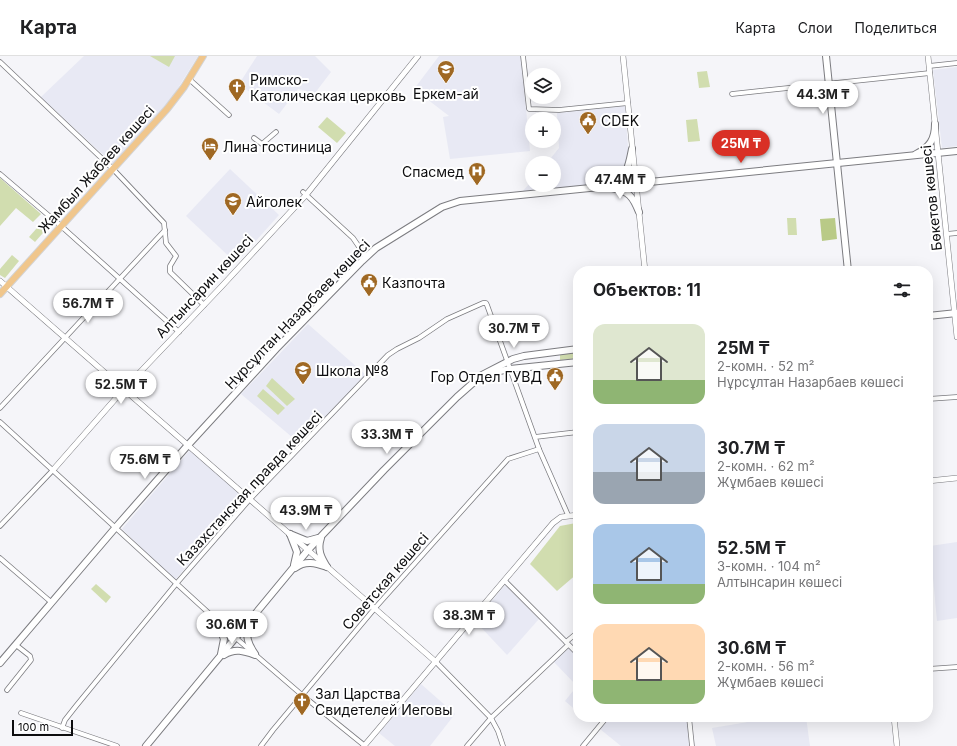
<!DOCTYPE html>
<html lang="ru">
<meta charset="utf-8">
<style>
:root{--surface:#fff;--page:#f2f2f2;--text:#202124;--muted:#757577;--line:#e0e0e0;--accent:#d93025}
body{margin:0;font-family:Inter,sans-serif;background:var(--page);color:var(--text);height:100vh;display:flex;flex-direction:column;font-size:15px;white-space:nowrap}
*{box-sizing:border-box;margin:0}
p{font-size:13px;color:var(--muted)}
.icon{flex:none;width:22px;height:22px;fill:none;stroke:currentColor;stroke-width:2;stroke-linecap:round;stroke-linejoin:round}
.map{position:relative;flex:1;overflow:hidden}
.side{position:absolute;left:573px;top:210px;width:360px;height:456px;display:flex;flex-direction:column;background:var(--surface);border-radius:16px;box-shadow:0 4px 16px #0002}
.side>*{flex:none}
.tools{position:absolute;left:525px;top:12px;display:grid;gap:8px}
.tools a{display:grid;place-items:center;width:36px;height:36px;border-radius:50%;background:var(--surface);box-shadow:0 4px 16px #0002;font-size:20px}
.scale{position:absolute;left:12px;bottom:10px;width:61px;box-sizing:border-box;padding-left:4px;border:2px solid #0d0d0f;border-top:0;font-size:11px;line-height:14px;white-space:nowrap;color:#0d0d0f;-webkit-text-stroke:3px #fff;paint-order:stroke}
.price{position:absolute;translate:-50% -34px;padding:0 9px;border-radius:14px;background:#fff;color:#222;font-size:13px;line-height:26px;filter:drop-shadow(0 1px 2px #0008)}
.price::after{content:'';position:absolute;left:50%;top:24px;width:12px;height:9px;margin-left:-6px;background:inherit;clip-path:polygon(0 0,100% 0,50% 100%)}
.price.active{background:var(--accent);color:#fff}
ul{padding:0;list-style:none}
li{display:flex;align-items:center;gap:12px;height:100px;padding:0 20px}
li span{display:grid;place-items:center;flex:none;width:112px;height:80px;border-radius:12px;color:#555}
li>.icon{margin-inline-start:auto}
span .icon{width:48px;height:48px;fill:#fffc;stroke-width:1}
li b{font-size:17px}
h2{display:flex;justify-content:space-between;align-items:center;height:48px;padding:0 20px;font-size:17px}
header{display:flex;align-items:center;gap:24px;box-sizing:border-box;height:56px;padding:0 20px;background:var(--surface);border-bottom:1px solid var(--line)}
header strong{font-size:19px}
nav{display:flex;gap:22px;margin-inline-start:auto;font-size:14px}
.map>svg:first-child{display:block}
</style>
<header>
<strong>Карта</strong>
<nav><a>Карта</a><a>Слои</a><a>Поделиться</a></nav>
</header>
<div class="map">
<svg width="957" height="690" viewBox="0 0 957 690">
<rect width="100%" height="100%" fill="#f5f5f9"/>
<g fill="#e8e9f4">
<path d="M84 0H198L173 40 136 83 113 108 41 41Z"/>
<path d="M257 0H315L331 16 315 37 298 33 279 58 239 28Z"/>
<path d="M439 0H521L530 95 450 103 443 61 449 60 414 33Z"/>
<path d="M957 11V90L942 92 933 14Z"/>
<path d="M625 50 629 105 623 118 614 126 522 136 532 125V129H554V107H547L559 92 557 57Z"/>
<path d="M230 113 279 159 236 207 186 160Z"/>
<path d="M308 268 366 319 299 387 241 338Z"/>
<path d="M190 394 245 443 175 524 122 473Z"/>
<path d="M957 486V562L937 565 930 490Z"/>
<path d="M505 529 539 563 507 599 475 565Z"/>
<path d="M569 592 578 602V656L565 645 577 630 554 606Z"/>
<path d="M421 628 455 658 430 690H395L379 677Z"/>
<path d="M610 661H687L689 690H621L600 673Z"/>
<path d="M766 661H806L810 690H716L712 672 766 663Z"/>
</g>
<g fill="#d1ddaf">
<path d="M150 0H175L169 11Z"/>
<path d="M707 15 710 31 699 32 697 16Z"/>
<path d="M327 61 346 77 337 87 318 71Z"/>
<path d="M697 63 700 85 688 86 686 64Z"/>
<path d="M0 122 41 158 33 166 16 152 0 170Z"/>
<path d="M787 162H796L797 179H788Z"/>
<path d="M44 164 50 169 35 186 29 181Z"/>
<path d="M12 199 19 205 5 222 0 219V213Z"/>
<path d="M578 296V302L560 304V298Z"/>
<path d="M272 322 295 343 287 350 266 330Z"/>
<path d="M263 333 285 352 278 359 257 340Z"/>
<path d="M576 467 578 479V517L557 535 530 508 560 470Z"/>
<path d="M96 528 111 541 106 547 91 533Z"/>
</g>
<path fill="#b9ca87" d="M835 162 837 183 822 185 820 163Z"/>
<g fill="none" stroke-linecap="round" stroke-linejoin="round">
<defs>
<g id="minor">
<path d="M523 0 529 53 559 54 628 47"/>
<path d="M0 6 113 113 164 167 166 187 176 200 170 210V216L204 249"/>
<path d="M929 10 957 7"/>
<path d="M189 23 229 59"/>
<path d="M732 38 930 17"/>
<path d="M254 82 262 88 276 76"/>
<path d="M0 118 61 170 179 276"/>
<path d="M303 136 353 182 366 201"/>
<path d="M947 178 957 177"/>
<path d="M928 343 957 341"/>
<path d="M0 352 165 174"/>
<path d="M0 366 236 582 302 639 365 690"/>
<path d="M535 381 578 376"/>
<path d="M0 470 53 414"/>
<path d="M0 502 51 546"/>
<path d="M505 525 578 598"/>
<path d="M566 586 578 576"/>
<path d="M436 606 491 662 498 675 503 690"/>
<path d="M928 613 957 611"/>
<path d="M7 634 31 604 30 600 16 589"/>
<path d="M21 657 117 690"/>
<path d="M689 661 692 690"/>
<path d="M62 672 65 664 76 650 176 528 250 443 388 299 397 293 419 282 447 263 483 247H486L487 249 539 393 568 459"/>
<path d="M261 690 273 674 375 552 508 403 539 393"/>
<path d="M467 690 491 662 568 589"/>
<path d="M583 690 607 661"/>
</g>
<g id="tertiary">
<path d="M623 0 645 215"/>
<path d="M928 0 957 281"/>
<path d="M0 225 436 606"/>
<path d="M53 414 124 333 222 230 306 139 418 0"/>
<path d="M928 425 957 422"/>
<path d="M894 661 897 690"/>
<path d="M364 690 553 467 561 461 578 459"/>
</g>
<g id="secondary">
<path d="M826 0 848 215"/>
<path d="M916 98C930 91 935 83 935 68"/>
<path d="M613 128C627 122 629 108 632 93"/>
<path d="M612 132C629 135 633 141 639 156"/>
<path d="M928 260 957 257"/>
<path d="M490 317 510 313 578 306"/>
<path d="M290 478 297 496 294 509"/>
<path d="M290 478 307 485 318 482"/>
<path d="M321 482C317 494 321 501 327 511"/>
<path d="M295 512C306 504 315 507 327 511"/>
<path d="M217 566 224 583 221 598"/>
<path d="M217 566C227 569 236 575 246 568"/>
<path d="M249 568C245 580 248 588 255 598"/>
<path d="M224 599C235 592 244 595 255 599"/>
<path d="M0 607 116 471 188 389 276 293 362 205 376 192 442 151 460 145 957 95"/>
<path d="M146 690 308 494 384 414 457 341 482 319 513 303 524 300 578 293"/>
</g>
<path id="primary" d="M0 238 167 53 184 31 203 0"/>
</defs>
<use href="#minor" stroke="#7c7c80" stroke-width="5.5"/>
<use href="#tertiary" stroke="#7c7c80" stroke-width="6"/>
<use href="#secondary" stroke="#7c7c80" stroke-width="8"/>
<use href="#primary" stroke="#d3d3d4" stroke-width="8"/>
<use href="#minor" stroke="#fff" stroke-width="4"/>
<use href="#tertiary" stroke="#fff" stroke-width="5"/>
<use href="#secondary" stroke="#fff" stroke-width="6"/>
<use href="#primary" stroke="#f0c68c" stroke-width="6"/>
</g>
<defs>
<symbol id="school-pin" viewBox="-11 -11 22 30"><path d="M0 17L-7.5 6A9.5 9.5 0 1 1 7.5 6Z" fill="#9f6823" stroke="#fff"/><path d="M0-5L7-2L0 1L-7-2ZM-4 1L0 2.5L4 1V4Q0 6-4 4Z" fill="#fff"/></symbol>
<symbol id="church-pin" viewBox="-11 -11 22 30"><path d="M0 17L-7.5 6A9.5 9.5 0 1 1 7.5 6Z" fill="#9f6823" stroke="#fff"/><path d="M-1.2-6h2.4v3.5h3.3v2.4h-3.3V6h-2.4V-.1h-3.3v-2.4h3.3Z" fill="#fff"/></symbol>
<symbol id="civic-pin" viewBox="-11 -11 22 30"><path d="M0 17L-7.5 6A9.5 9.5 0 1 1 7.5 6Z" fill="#9f6823" stroke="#fff"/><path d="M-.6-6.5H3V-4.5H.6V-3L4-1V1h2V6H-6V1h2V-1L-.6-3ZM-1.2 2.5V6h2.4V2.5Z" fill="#fff"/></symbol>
<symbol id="hotel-pin" viewBox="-11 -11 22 30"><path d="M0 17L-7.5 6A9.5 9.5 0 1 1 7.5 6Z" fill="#9f6823" stroke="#fff"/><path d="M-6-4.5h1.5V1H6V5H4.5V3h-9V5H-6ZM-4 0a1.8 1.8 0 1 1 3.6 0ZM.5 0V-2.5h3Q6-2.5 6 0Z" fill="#fff"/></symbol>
<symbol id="hospital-pin" viewBox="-11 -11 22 30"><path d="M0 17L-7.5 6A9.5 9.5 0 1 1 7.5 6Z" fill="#9f6823" stroke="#fff"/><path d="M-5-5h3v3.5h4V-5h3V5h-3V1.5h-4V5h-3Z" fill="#fff"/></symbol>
</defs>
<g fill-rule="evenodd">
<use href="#school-pin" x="436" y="3" width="20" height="27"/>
<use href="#church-pin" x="227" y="21" width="20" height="27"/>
<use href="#civic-pin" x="578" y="54" width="20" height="27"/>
<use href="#hotel-pin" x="200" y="80" width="20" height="27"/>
<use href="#hospital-pin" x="467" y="105" width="20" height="27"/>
<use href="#school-pin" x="223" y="135" width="20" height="27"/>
<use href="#civic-pin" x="359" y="216" width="20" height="27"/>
<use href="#school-pin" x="293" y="304" width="20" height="27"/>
<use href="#civic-pin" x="545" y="310" width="20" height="27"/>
<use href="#church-pin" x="292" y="635" width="20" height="27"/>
</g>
<g text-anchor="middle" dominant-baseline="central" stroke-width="4" stroke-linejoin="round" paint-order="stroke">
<g font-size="14" fill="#0d0d0f" stroke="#fff" text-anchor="start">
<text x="250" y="23">Римско-<tspan x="250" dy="16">Католическая церковь</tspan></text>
<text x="446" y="37" text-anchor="middle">Еркем-ай</text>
<text x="601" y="64">CDEK</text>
<text x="223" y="90">Лина гостиница</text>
<text x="464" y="115" text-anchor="end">Спасмед</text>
<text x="246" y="145">Айголек</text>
<text x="382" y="226">Казпочта</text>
<text x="316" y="314">Школа №8</text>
<text x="542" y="320" text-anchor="end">Гор Отдел ГУВД</text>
<text x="315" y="637">Зал Царства<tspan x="315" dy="16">Свидетелей Иеговы</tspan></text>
</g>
<g font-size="14" fill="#0d0d0f" stroke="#fff">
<text transform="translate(96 113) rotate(-48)">Жамбыл Жабаев көшесі</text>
<text transform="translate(931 142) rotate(-96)">Бөкетов көшесі</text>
<text transform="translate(204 230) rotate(-47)">Алтынсарин көшесі</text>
<text transform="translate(297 258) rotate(-46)">Нұрсұлтан Назарбаев көшесі</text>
<text transform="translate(249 432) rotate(-47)">Казахстанская правда көшесі</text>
<text transform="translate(385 525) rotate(-49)">Советская көшесі</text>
</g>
</g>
</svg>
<div class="tools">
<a><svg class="icon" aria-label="layers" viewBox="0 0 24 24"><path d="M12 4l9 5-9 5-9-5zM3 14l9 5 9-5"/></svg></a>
<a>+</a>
<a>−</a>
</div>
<div class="scale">100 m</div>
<b class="price" style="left:823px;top:59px">44.3M ₸</b>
<b class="price active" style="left:741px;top:108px">25M ₸</b>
<b class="price" style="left:620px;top:144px">47.4M ₸</b>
<b class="price" style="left:88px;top:268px">56.7M ₸</b>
<b class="price" style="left:514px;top:293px">30.7M ₸</b>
<b class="price" style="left:121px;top:349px">52.5M ₸</b>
<b class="price" style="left:387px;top:399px">33.3M ₸</b>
<b class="price" style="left:145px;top:424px">75.6M ₸</b>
<b class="price" style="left:306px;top:475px">43.9M ₸</b>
<b class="price" style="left:469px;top:580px">38.3M ₸</b>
<b class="price" style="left:232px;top:589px">30.6M ₸</b>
<section class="side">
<h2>Объектов: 11<svg class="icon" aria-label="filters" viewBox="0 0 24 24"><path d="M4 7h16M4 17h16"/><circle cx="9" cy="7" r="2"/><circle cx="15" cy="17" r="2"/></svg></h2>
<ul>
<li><span style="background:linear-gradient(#dfe7d0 70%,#8fb573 0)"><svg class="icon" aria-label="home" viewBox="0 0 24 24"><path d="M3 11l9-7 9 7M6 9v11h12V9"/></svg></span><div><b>25M ₸</b><p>2-комн. · 52 m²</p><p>Нұрсұлтан Назарбаев көшесі</p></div></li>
<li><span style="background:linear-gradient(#c9d6e8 60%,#9aa5b1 0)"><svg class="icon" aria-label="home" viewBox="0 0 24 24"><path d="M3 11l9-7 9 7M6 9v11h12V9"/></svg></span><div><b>30.7M ₸</b><p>2-комн. · 62 m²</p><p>Жұмбаев көшесі</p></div></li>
<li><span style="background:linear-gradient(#a9c7e8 75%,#8fb573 0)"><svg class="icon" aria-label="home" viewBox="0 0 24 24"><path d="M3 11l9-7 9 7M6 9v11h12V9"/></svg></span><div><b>52.5M ₸</b><p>3-комн. · 104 m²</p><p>Алтынсарин көшесі</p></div></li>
<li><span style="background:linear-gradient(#ffd9b3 70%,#8fb573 0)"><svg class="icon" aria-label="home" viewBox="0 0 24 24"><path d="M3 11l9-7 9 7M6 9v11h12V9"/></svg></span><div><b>30.6M ₸</b><p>2-комн. · 56 m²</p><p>Жұмбаев көшесі</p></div></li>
</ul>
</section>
</div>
